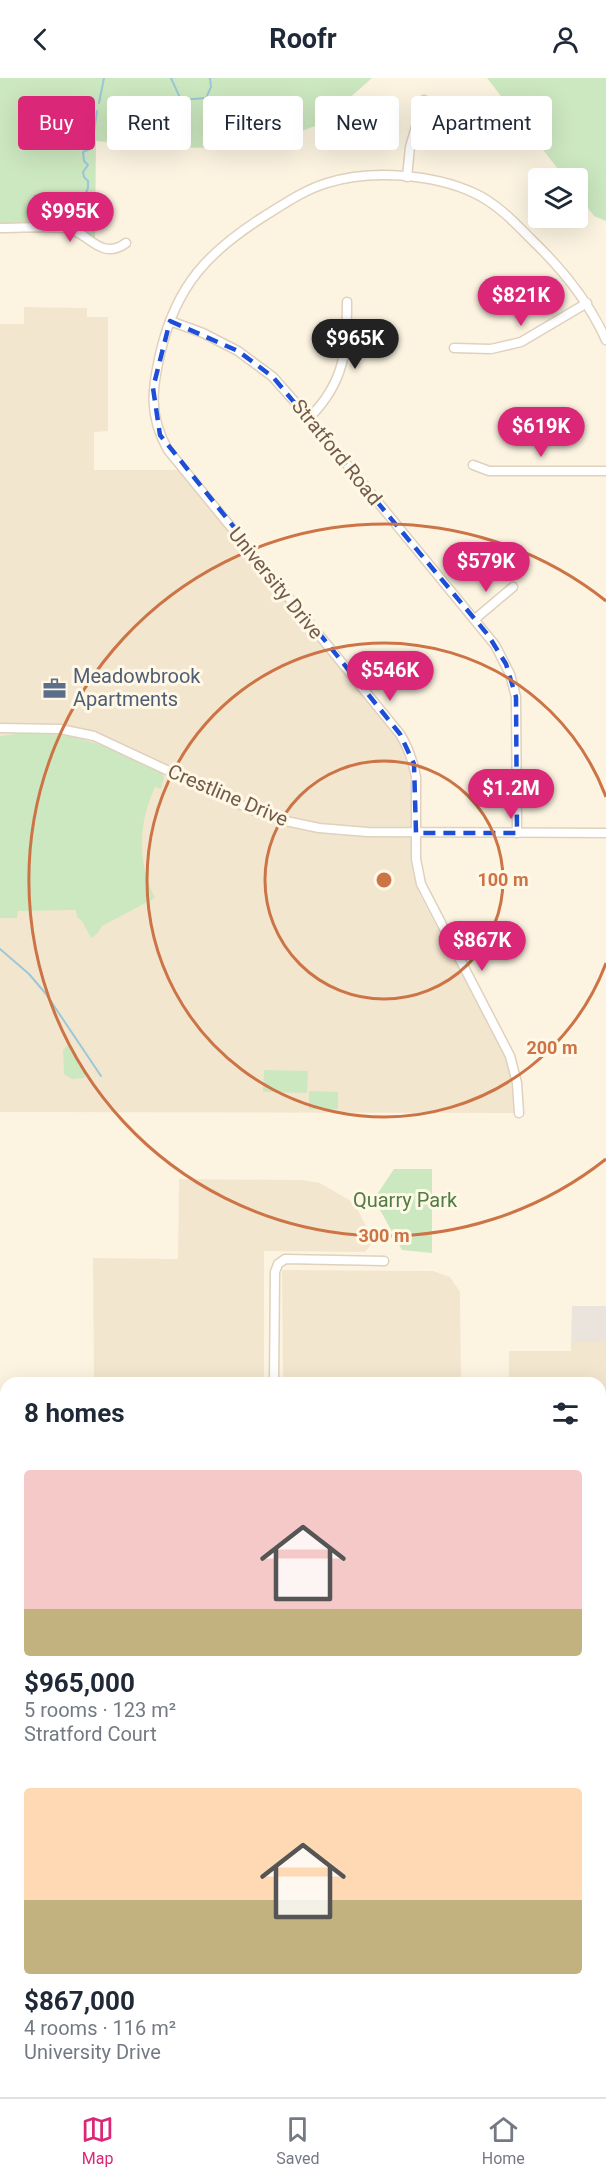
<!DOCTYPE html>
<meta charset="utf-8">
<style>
:root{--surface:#fff;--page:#f2f2f3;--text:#1f2937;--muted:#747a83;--line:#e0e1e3;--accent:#db2777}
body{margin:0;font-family:Roboto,sans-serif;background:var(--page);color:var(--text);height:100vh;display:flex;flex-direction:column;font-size:22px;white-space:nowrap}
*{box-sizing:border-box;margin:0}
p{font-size:20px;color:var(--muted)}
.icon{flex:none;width:33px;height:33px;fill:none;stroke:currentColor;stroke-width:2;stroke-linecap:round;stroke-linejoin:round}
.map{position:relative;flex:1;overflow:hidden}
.details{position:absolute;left:0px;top:1299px;width:606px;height:720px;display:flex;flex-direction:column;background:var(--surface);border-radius:18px 18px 0 0;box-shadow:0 6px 24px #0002}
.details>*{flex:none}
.hud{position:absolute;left:18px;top:18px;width:570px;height:54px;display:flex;gap:12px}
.controls{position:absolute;left:528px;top:90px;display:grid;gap:12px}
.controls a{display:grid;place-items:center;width:60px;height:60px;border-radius:6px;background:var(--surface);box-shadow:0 6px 24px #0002;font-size:30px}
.price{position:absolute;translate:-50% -51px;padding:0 14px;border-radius:21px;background:var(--accent);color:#fff;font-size:20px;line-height:39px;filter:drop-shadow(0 2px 3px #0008)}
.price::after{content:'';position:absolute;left:50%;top:36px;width:18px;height:14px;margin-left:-9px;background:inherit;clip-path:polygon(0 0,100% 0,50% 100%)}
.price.selected{background:#222;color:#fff}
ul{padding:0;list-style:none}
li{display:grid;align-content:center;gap:12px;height:318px;padding:0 24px}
li span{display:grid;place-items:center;height:186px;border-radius:6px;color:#555}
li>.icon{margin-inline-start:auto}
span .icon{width:108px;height:108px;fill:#fffc;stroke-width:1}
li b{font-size:26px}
h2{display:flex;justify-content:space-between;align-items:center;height:72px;padding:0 24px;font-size:26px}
.chip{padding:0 21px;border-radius:6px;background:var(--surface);box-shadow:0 6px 24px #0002;font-size:21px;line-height:54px}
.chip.selected{background:var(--accent);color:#fff}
header{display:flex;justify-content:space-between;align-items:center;height:78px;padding:0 24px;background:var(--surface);font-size:27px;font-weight:700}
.tabs{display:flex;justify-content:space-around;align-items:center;height:84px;border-top:2px solid var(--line);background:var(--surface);font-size:16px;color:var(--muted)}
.tabs a{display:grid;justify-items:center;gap:3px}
.tabs .selected{color:var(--accent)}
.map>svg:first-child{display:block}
</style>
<header><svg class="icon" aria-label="back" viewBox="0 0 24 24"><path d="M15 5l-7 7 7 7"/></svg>Roofr<svg class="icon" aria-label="person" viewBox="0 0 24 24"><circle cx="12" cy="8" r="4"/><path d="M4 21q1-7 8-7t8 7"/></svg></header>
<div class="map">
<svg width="606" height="2019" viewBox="0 0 606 2019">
<rect width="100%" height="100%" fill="#fcf4e1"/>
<g fill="#f3e6cf">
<path d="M24 229 87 230V239H108V353L94 354V392H178L395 657 404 674 409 689 411 711V776L416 804 420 817 505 978 513 1009 515 1035 0 1034V246H24Z"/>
<path d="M179 1101 302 1102 320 1105 354 1125 374 1163 365 1174 264 1173V1305H94L93 1180 178 1181Z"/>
<path d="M282 1192 433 1193 450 1199 460 1214 461 1305H283Z"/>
<path d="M571 1264H606V1341H600V1305H509V1273H571Z"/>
<path d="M600 1352H606V2019H453V2013H600Z"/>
<rect x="0" y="1360" width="6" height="382"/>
<rect x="167" y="2013" width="281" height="6"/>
</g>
<path fill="#eae4dc" d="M572 1228H606V1264H571Z"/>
<path fill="#f1def7" d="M0 1911H6V2013H167V2019H0Z"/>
<g fill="#cce8c0">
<path d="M0 0H372L320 46 255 71 171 69 96 63 95 162 74 147 66 145 0 146Z"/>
<path d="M487 0H606V143L594 138 578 117V100H565Z"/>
<path d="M25 655C81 654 112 671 161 694L164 699 161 711 155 709C138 747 137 783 155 820L102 848 97 856 91 860 82 843 77 839 76 832 18 833 17 840H0V658Z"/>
<path d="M68 967 86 997 84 1000 72 1001 64 996 63 972Z"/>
<path d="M264 992 308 993 307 1015 263 1014Z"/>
<path d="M309 1013 338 1014V1031H309Z"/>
<path d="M394 1091H432V1175L402 1172 374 1121Z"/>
<rect x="600" y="1589" width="6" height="124"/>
</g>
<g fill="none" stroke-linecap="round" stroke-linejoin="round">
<g stroke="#9cc7d6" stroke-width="2">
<path d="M171 0 181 22 206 20 211 9 210 0"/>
<path d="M99 25 104 0"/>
<path d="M86 138V131L82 124 88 110V103L84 99 83 94 88 87 84 83 83 74 90 71 92 67 97 33"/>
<path d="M0 871 29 896 46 916 101 998"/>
</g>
<defs>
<g id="minor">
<path d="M407 99 410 69 424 22"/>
<path d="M0 150C22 150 45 148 66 150 88 153 100 184 126 165"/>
<path d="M170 243 203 255 238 273 273 299 309 340 495 567 510 596 516 619 517 755"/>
<path d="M454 270 491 271 521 264 587 225"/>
<path d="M309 340C345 304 347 272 347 224"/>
<path d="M473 387 489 393H606"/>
<path d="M475 541 513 509"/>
<path d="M0 650 60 651 94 658 252 732 281 742 319 750 367 754 606 755"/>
<path d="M519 1035 517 1005 510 978 421 806 416 781V699C413 683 408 669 400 656L168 372C148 337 152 310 161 272 177 207 208 174 263 139 284 126 304 112 327 105 371 91 433 96 474 115 498 126 516 146 534 164 564 193 589 224 606 262"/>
<path d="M274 1305 275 1194 278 1186 285 1181 384 1183"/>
<path d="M0 1659H6"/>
<path d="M600 1717H606"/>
<path d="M268 2013V2019"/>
<path d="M347 2013V2019"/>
<path d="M453 2013V2019"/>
<path d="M552 2013 585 2019"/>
</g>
<g id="highway">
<path d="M0 1347H6"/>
<path d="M600 1352H606"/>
</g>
</defs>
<use href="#minor" stroke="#dfd1bd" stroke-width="11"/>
<use href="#highway" stroke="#ddd8d3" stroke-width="15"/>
<use href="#minor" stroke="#fff" stroke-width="8"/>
<use href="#highway" stroke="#f5ba98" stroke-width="12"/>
</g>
<path fill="none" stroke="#1d4ed8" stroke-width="4.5" stroke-dasharray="12 8" stroke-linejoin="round" d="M170 243 238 273 273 299 488 557 506 586 516 619 517 755H416L414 686 400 656 160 357 153 310Z"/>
<g fill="none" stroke="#cd7447" stroke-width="3">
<circle cx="384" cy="802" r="119"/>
<path d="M606 885A237 237 0 1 1 606 719"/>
<path d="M606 1081A356 356 0 1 1 606 523"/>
</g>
<defs>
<symbol id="office-bare" viewBox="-9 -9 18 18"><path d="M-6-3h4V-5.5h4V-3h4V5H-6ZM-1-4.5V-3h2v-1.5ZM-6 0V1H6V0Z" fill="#5c6f8a" stroke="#fff8e6" stroke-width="2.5" paint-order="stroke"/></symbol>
</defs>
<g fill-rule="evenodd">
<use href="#office-bare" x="38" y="594" width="33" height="33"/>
</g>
<g text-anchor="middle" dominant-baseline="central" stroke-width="6" stroke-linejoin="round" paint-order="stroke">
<g font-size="20" fill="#725b48" stroke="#fff8e6">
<text transform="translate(337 374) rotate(51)">Stratford Road</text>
<text transform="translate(276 505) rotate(51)">University Drive</text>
<text transform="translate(228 717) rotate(23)">Crestline Drive</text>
</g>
<g font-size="20" fill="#4e5e75" stroke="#fff8e6" text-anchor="start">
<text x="73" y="598">Meadowbrook<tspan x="73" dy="23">Apartments</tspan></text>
</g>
<g font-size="20" fill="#4f7d43" stroke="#fff8e6">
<text x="405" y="1122">Quarry Park</text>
</g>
</g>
<circle cx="384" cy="802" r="9" fill="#cd7447" stroke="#fff8e6" stroke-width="3"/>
<g font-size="18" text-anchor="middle" font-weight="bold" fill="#cd7447" stroke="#fff8e6" stroke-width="6" stroke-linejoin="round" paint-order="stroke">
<text x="503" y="808">100 m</text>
<text x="552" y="976">200 m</text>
<text x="384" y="1164">300 m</text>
</g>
</svg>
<div class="controls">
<a><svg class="icon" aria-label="layers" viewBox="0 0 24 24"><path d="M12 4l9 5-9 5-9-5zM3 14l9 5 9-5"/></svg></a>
</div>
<b class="price" style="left:70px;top:165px">$995K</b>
<b class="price" style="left:521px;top:249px">$821K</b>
<b class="price selected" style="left:355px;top:292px">$965K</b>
<b class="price" style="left:541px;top:380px">$619K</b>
<b class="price" style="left:486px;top:515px">$579K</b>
<b class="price" style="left:390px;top:624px">$546K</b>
<b class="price" style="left:511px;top:742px">$1.2M</b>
<b class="price" style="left:482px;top:894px">$867K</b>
<div class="hud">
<a class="chip selected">Buy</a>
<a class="chip">Rent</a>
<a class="chip">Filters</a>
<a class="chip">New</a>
<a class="chip">Apartment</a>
</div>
<section class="details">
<h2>8 homes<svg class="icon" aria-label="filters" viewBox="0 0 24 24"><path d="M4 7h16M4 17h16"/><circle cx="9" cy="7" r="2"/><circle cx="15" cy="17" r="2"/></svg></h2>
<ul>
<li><span style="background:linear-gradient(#f6c9c9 75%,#c2b280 0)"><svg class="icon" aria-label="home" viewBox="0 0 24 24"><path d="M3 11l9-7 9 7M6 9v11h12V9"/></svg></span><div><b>$965,000</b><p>5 rooms · 123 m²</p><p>Stratford Court</p></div></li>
<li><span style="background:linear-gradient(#ffd9b3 60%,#c2b280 0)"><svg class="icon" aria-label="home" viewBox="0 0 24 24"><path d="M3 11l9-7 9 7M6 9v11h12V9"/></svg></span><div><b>$867,000</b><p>4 rooms · 116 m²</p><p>University Drive</p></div></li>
</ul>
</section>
</div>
<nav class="tabs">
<a class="selected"><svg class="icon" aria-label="map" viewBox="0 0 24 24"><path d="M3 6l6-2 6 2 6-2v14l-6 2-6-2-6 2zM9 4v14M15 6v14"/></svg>Map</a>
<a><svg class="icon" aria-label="saved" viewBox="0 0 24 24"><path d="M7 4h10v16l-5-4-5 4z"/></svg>Saved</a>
<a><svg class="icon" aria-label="home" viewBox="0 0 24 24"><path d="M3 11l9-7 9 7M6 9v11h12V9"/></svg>Home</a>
</nav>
